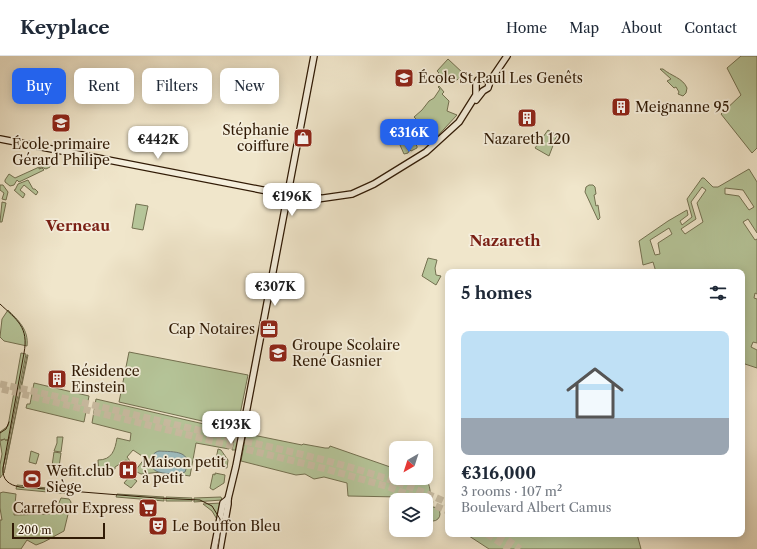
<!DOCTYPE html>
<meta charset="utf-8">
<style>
:root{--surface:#fff;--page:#f2f2f3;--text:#1f2937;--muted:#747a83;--line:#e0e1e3;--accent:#2563eb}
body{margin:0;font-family:"Libre Caslon Text",serif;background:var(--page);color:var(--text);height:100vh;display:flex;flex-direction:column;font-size:15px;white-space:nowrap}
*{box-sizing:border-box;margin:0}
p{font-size:13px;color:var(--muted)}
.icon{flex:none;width:22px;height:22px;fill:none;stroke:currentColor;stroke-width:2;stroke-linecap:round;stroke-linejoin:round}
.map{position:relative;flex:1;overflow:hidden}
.drawer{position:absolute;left:445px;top:213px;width:300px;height:268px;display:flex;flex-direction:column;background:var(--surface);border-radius:8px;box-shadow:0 2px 10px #0003}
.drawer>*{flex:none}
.banner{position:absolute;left:12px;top:12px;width:373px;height:36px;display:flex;gap:8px}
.needle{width:26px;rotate:219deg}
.tools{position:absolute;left:389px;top:385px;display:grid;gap:8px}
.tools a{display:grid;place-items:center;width:44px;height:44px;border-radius:8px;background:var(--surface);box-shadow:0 2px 10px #0003;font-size:20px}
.scale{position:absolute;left:12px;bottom:10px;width:93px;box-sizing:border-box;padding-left:4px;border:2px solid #301a05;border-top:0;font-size:11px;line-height:14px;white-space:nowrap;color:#301a05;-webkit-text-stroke:3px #f5efdd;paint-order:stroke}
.price{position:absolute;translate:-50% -34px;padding:0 9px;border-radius:8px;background:#fff;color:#222;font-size:13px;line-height:26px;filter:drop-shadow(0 1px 2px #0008)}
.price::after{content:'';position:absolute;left:50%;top:24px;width:12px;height:9px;margin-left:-6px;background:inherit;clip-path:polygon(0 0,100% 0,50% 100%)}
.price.on{background:var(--accent);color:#fff}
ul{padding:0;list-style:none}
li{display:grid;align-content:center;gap:8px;height:212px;padding:0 16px}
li+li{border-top:1px solid var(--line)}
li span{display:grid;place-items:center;height:124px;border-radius:8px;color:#555}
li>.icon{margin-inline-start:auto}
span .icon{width:72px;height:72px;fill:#fffc;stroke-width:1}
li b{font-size:17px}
h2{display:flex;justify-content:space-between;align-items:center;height:48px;padding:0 16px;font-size:17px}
.tag{padding:0 14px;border-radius:8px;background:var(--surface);box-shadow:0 2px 10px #0003;font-size:14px;line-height:36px}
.tag.on{background:var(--accent);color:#fff}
header{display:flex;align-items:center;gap:24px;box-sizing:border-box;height:56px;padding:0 20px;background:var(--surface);border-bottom:1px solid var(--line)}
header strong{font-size:19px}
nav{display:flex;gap:22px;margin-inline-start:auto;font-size:14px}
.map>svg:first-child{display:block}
</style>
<header>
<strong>Keyplace</strong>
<nav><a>Home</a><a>Map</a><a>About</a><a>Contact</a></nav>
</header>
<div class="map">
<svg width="757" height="493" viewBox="0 0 757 493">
<rect width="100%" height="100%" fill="#f0e6cb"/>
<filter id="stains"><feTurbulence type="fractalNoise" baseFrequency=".005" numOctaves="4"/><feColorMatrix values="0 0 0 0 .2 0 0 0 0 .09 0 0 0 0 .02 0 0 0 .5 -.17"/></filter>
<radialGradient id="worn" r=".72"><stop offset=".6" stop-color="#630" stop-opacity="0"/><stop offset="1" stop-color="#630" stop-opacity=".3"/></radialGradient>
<g fill="#b6c69a" stroke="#737050" fill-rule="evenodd">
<path d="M741 0H757V92L752 97 721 58 741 39 727 12Z"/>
<path d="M448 3 464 18 457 24 449 23 447 26 436 21 439 17 437 15Z"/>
<path d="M660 13H663C671 20 683 22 687 32L686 37 683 40 678 38 679 36 676 31 674 32 667 25 671 23Z"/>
<path d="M439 30 444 36 442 38 449 45 447 55 457 59 432 86 430 79 431 78 425 72 426 71H424L414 61 422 54 429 45 434 42 440 33 438 31Z"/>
<path d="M548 74 557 79 549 100 535 92Z"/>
<path d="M408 83H410L417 90V92L411 95 407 91Z"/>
<path d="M403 84 406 85V91L409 95 408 97 404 98 400 89 401 88V86Z"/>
<path d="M48 107 50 111 46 113 41 111 39 112V113L42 112 44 114 19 126 17 124 14 129 10 130 5 126V124L9 118 15 122Z"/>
<path d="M749 113 757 126V177L748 163 743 166 755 184 757 183V238L755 237 754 242 757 243V287L753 286 751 291 757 294V312L742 307V216H680L675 214 674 216H656L653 206 643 209 639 185 668 165 687 154 688 159 680 165 682 169 692 161 687 143 702 122H704L713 131H718ZM702 131 706 134 697 147 703 166 685 178 681 173 696 163 691 146ZM725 132 743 134 754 151 749 154 739 140 725 138ZM669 172 672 178 658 187 660 198 655 199 650 184Z"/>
<path d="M28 124 33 133H35L38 136 36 139 24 129 20 134 25 138 23 142 14 134H15L18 128Z"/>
<path d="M0 129H3L8 136 6 144 2 143 4 137 0 134Z"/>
<path d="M589 129H593L595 131 596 138 594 139 596 150 598 149 600 162 598 164 585 136 586 131Z"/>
<path d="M2 146 6 147 2 166H0Z"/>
<path d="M136 148 148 150 143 174 132 172Z"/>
<path d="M428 202 437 204 435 212 436 219 441 220 436 229 422 220Z"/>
<path d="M8 254C18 264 29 274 27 290L4 285 0 281 2 263Z"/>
<path d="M129 296 248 319 237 373 119 346Z"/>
<path d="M21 297 26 298 9 384H5H9V388L3 412V418L0 422V409L2 398 0 385 5 383 0 384V376L8 370Z"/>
<path d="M27 299H28L4 417Z"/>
<path d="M34 327 89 340 84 366 26 352 27 348H30Z"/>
<path d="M96 343 234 375 229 393 196 387 190 420 162 416 141 418 135 415 145 402 133 394 127 401 130 405 129 406 126 404 115 411V413L113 415V416L108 418V416L103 417V419L99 420 98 404C112 404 115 394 117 382L130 385 131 377 92 367Z"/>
<path d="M239 376H240L236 394H232L235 379Z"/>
<path d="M248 378 302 389 303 388 325 392H329L330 390 396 413V422C417 422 432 415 430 443L418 444 400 441 348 440 347 427 324 421 314 423 305 418 296 419 241 405 246 379Z"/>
<path d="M57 381H63L61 396 54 395 57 387Z"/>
<path d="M218 393 221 394 228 404 227 412 217 410V408H215Z"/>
<path d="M31 395 39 398 36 408 29 406Z"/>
<path d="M54 396 61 397 59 411 52 410Z"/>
<path d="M215 417 225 419 224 427 213 434 210 432 213 418 215 419Z"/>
<path d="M130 420 137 425 131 432 124 427Z"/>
<path d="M17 429 69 434V438L16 433Z"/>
<path d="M3 436 16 438 14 459 49 458 56 454 61 442 69 443 71 446 64 475C54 480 46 486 36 489L27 484 21 493H0V464H2L0 452V437Z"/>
<path d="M117 438 164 441V445L116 441Z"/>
<path d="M166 441 192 442V445H166Z"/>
<path d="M221 441 222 444 194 446V442Z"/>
<path d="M221 447 218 465 212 455 203 448Z"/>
<circle cx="433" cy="458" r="7"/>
<path d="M466 478H637L641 493H489Z"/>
</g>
<path fill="#9dbdc0" stroke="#717c75" d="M159 395C174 396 194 394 185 416 179 419 162 418 156 415 147 410 150 397 159 395Z"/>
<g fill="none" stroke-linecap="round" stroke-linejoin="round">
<g stroke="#cabda3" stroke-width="7" stroke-dasharray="7 3.5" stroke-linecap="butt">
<path d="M0 328C74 344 148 362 222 380 298 397 377 414 448 447"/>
<path d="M2 333 326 413 389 431 422 444"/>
<path d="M426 446 448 455"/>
<path d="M487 478 510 493"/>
<path d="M499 478 520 493"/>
</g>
<defs>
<g id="secondary">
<path d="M476 44 483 35 488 32 490 25 507 0"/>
<path d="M0 83 288 139 317 140 320 142"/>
<path d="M317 143 352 138 374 128 426 96 459 66 476 39V28L478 24 484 22 488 24 489 28"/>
<path d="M214 493 223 447 228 443"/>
<path d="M220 493 228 448V443L236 410 314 0"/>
</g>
</defs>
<use href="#secondary" stroke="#301a05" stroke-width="8"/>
<use href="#secondary" stroke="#f5efdd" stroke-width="5.5"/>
<g stroke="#301a05" stroke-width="1">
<path d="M0 248C17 264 29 271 24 297L3 412C2 424 9 429 20 431L157 442 200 444 212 450 220 463 221 473 218 493"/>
<path d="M0 377 6 373 9 366"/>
</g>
</g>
<defs>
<symbol id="school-square" viewBox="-11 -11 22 22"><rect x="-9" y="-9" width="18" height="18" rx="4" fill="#8f2418" stroke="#f5efdd"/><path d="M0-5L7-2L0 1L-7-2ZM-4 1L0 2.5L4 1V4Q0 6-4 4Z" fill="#fff"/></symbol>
<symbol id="building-square" viewBox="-11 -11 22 22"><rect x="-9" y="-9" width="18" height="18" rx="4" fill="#8f2418" stroke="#f5efdd"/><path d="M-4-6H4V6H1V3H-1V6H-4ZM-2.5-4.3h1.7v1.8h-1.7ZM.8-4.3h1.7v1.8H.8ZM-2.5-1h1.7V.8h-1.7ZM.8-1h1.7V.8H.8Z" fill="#fff"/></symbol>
<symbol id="shop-square" viewBox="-11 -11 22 22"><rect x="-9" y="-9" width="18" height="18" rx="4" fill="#8f2418" stroke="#f5efdd"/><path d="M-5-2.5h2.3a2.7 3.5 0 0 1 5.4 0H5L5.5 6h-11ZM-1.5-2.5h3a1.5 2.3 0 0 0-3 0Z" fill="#fff"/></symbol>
<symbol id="office-square" viewBox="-11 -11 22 22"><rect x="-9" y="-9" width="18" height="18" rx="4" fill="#8f2418" stroke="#f5efdd"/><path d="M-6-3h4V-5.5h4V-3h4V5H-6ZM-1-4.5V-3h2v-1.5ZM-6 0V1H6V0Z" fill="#fff"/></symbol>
<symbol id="hospital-square" viewBox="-11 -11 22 22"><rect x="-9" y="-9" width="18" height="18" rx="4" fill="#8f2418" stroke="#f5efdd"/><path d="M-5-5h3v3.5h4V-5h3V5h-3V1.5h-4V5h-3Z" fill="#fff"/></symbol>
<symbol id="stadium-square" viewBox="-11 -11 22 22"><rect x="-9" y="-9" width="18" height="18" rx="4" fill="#8f2418" stroke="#f5efdd"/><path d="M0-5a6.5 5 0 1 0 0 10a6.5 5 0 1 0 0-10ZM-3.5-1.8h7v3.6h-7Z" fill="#fff"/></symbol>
<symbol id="supermarket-square" viewBox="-11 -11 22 22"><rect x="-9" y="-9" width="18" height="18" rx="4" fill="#8f2418" stroke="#f5efdd"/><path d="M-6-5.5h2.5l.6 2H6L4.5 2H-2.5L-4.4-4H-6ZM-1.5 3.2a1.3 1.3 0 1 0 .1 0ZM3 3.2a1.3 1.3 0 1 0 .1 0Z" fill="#fff"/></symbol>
<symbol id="theatre-square" viewBox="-11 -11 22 22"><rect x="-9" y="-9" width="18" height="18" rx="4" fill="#8f2418" stroke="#f5efdd"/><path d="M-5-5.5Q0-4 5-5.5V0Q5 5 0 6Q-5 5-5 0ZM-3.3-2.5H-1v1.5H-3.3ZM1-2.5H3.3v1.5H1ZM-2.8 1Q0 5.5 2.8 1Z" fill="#fff"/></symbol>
</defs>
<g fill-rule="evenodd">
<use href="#school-square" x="393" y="11" width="22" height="22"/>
<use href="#building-square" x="610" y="40" width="22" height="22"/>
<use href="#building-square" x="516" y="51" width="22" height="22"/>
<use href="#school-square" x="50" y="56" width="22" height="22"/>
<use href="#shop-square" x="292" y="71" width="22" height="22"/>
<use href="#office-square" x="258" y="262" width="22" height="22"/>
<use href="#school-square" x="267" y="286" width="22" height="22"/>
<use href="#building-square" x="46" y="312" width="22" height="22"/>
<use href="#hospital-square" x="117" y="403" width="22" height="22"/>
<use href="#stadium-square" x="21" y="412" width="22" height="22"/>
<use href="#supermarket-square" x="137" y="441" width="22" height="22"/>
<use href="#theatre-square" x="147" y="459" width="22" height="22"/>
</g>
<g text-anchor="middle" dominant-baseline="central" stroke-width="3.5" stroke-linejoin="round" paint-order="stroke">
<g font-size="14" fill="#301a05" stroke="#f5efdd" text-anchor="start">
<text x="418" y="22">École St Paul Les Genêts</text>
<text x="635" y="51">Meignanne 95</text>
<text x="289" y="74" text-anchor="end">Stéphanie<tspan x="289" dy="16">coiffure</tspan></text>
<text x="527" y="83" text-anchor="middle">Nazareth 120</text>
<text x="61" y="88" text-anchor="middle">École primaire<tspan x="61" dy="16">Gérard Philipe</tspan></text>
<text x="255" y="273" text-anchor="end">Cap Notaires</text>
<text x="292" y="289">Groupe Scolaire<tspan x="292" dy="16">René Gasnier</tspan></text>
<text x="71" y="315">Résidence<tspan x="71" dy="16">Einstein</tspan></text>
<text x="142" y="406">Maison petit<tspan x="142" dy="16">à petit</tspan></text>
<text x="46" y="415">Wefit.club<tspan x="46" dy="16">Siège</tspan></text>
<text x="134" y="452" text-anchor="end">Carrefour Express</text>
<text x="172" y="470">Le Bouffon Bleu</text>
</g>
<g font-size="15" font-weight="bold" fill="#7a1f14" stroke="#f5efdd">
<text x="78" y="169">Verneau</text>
<text x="505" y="184">Nazareth</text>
</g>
</g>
<rect width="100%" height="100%" filter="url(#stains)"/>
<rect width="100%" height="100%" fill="url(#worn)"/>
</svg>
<div class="tools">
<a><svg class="needle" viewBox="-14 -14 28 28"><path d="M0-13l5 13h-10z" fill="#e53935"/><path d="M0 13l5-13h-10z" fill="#747a83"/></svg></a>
<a><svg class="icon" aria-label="layers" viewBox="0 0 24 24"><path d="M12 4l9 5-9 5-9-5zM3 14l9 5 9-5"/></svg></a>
</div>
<div class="scale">200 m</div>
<b class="price on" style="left:409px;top:97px">€316K</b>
<b class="price" style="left:158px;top:104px">€442K</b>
<b class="price" style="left:292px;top:161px">€196K</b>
<b class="price" style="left:275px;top:251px">€307K</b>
<b class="price" style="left:231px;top:389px">€193K</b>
<div class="banner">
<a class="tag on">Buy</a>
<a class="tag">Rent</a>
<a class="tag">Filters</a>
<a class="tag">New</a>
</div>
<section class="drawer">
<h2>5 homes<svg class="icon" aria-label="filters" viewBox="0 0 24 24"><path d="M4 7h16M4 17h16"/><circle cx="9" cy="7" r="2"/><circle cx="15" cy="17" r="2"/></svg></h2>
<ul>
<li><span style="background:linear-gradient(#bfe0f5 70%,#9aa5b1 0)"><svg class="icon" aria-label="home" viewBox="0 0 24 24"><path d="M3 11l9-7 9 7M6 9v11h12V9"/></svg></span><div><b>€316,000</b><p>3 rooms · 107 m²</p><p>Boulevard Albert Camus</p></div></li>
</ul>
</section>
</div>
